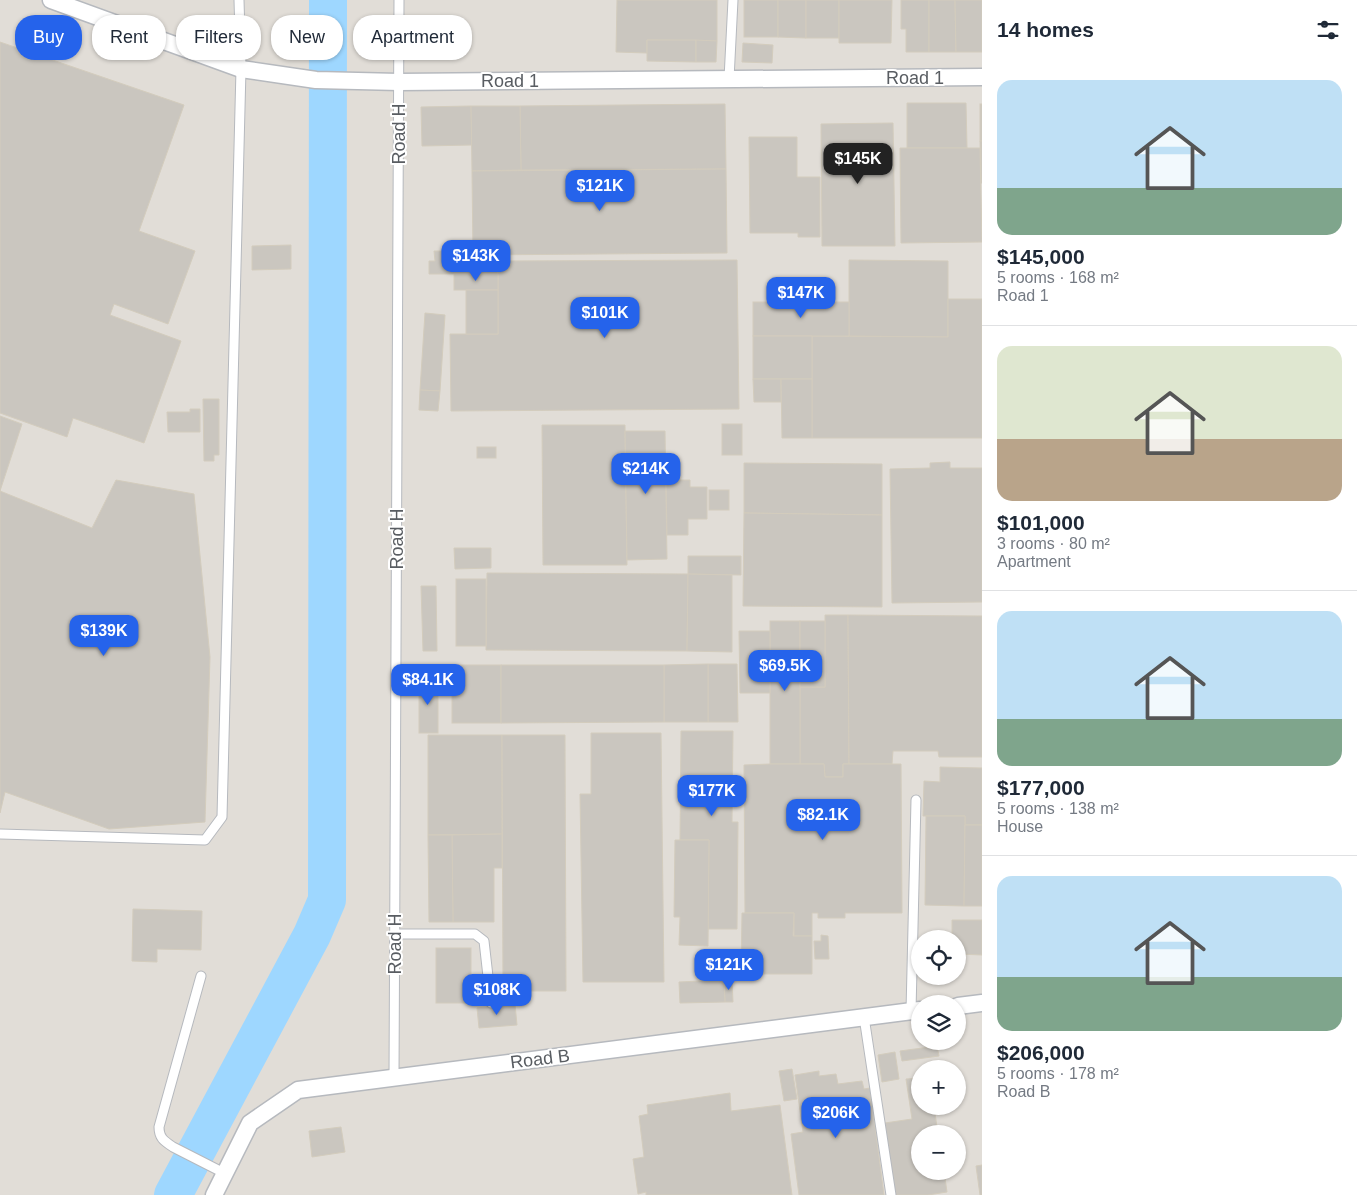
<!DOCTYPE html>
<meta charset="utf-8">
<style>
:root{--surface:#fff;--page:#f2f2f3;--text:#1f2937;--muted:#747a83;--line:#e0e1e3;--accent:#2563eb}
body{margin:0;font-family:Helvetica,sans-serif;background:var(--page);color:var(--text);height:100vh;display:flex;flex-direction:column;font-size:19px;white-space:nowrap}
*{box-sizing:border-box;margin:0}
p{font-size:16px;color:var(--muted)}
.icon{flex:none;width:28px;height:28px;fill:none;stroke:currentColor;stroke-width:2;stroke-linecap:round;stroke-linejoin:round}
.map{position:relative;flex:1;overflow:hidden}
.side{display:flex;flex-direction:column;background:var(--surface);width:375px}
.side>*{flex:none}
.banner{position:absolute;left:15px;top:15px;width:475px;height:45px;display:flex;gap:10px}
.fabs{position:absolute;left:911px;top:930px;display:grid;gap:10px}
.fabs a{display:grid;place-items:center;width:55px;height:55px;border-radius:50%;background:var(--surface);box-shadow:0 1px 4px #0004;font-size:25px}
.price{position:absolute;translate:-50% -42px;padding:0 11px;border-radius:10px;background:var(--accent);color:#fff;font-size:16px;line-height:32px;filter:drop-shadow(0 1px 2px #0008)}
.price::after{content:'';position:absolute;left:50%;top:30px;width:15px;height:11px;margin-left:-8px;background:inherit;clip-path:polygon(0 0,100% 0,50% 100%)}
.price.on{background:#222;color:#fff}
ul{padding:0;list-style:none}
li{display:grid;align-content:center;gap:10px;height:265px;padding:0 15px}
li+li{border-top:1px solid var(--line)}
li span{display:grid;place-items:center;height:155px;border-radius:15px;color:#555}
li>.icon{margin-inline-start:auto}
span .icon{width:90px;height:90px;fill:#fffc;stroke-width:1}
li b{font-size:21px}
h2{display:flex;justify-content:space-between;align-items:center;height:60px;padding:0 15px;font-size:21px}
.chip{padding:0 18px;border-radius:20px;background:var(--surface);box-shadow:0 1px 4px #0004;font-size:18px;line-height:45px}
.chip.on{background:var(--accent);color:#fff}
main{display:flex;flex:1;min-height:0}
.map>svg:first-child{display:block}
</style>
<main>
<div class="map">
<svg width="982" height="1195" viewBox="0 0 982 1195">
<rect width="100%" height="100%" fill="#edeadf"/>
<path fill="#e1ddd7" fill-rule="evenodd" d="M0 0H982V1195H0ZM920 939H958V976H920ZM920 1004H958V1041H920ZM920 1069H958V1106H920ZM920 1134H958V1171H920Z"/>
<g fill="none" stroke-linecap="round" stroke-linejoin="round">
<path stroke="#9ed7ff" stroke-width="38" d="M173 1195 312 935 327 900 328 0"/>
</g>
<g fill="#cac6bf" stroke="#d3ccbd">
<path d="M617 0H717V41L647 40V53L616 52Z"/>
<rect x="744" y="0" width="34" height="37"/>
<path d="M778 0H806V38L778 37Z"/>
<rect x="806" y="0" width="33" height="38"/>
<path d="M839 0H892L891 43H839Z"/>
<path d="M901 0H929V52H906V29H901Z"/>
<path d="M929 0H955L956 52H929Z"/>
<path d="M955 0H982V52H956Z"/>
<path d="M647 40H696V62L647 61Z"/>
<path d="M696 40 717 41 716 62H696Z"/>
<path d="M0 42 184 105 139 231 195 251 168 324 114 304 110 315 181 341 144 443 73 418 67 437 0 413Z"/>
<path d="M743 43 773 45 772 63 742 62Z"/>
<path d="M907 103H966L967 148H907Z"/>
<path d="M725 104 726 169 521 170 520 106Z"/>
<rect x="980" y="104" width="2" height="37"/>
<path d="M471 106 472 145 422 146 421 107Z"/>
<path d="M471 106H520L521 170 472 171Z"/>
<path d="M893 123 895 246H822L821 124Z"/>
<path d="M749 137H797V177H820V237H798V233H750Z"/>
<path d="M980 141H982V183H981Z"/>
<path d="M900 148H980L982 242 901 243Z"/>
<path d="M726 169 727 253 473 255 472 171Z"/>
<path d="M291 245V269L252 270V246Z"/>
<path d="M434 251H469V261H498V274H429V261H435Z"/>
<path d="M737 260 739 409 451 411 450 334H498V261Z"/>
<path d="M849 260 948 261V337L849 336Z"/>
<rect x="454" y="274" width="44" height="16"/>
<rect x="466" y="290" width="32" height="44"/>
<path d="M948 299H982V438H812V336L948 337Z"/>
<rect x="753" y="302" width="96" height="34"/>
<path d="M425 313 445 315 440 391 420 390Z"/>
<rect x="753" y="336" width="59" height="43"/>
<path d="M753 379H781V402H754Z"/>
<path d="M781 379H812V438H782Z"/>
<path d="M420 390 440 391 438 411 419 410Z"/>
<path d="M203 399H219V455H214V461H204Z"/>
<path d="M190 409H200V432H168L167 412H190Z"/>
<path d="M0 416 22 424 0 491 92 528 116 480 194 494 210 657 205 822 109 829 5 792 0 813Z"/>
<rect x="722" y="424" width="20" height="31"/>
<path d="M542 425H625L627 565H543Z"/>
<path d="M625 431H665L667 559 627 560Z"/>
<rect x="477" y="447" width="19" height="11"/>
<path d="M950 462V468H982V602L892 603 890 469 930 468V463Z"/>
<path d="M744 463 882 464V515L744 513Z"/>
<path d="M666 480H690V487H707V519H688V535H667Z"/>
<rect x="709" y="490" width="20" height="20"/>
<path d="M744 513 882 515V607L743 606Z"/>
<path d="M454 548H491V568L455 569Z"/>
<path d="M688 556H741V575L688 574Z"/>
<path d="M487 573 688 574 687 651 486 650Z"/>
<path d="M688 574 732 575V652L687 651Z"/>
<rect x="456" y="579" width="30" height="67"/>
<path d="M421 586H436L437 651H423Z"/>
<path d="M825 615H848L849 764H843V777H825L824 764H800V687H825Z"/>
<path d="M848 615 982 616V757H939L938 751H893L892 764H849Z"/>
<rect x="770" y="621" width="30" height="143"/>
<rect x="800" y="621" width="25" height="66"/>
<path d="M739 631H770V693H740Z"/>
<path d="M708 664H737L738 722H708Z"/>
<path d="M708 664V722H664V665Z"/>
<rect x="452" y="665" width="49" height="58"/>
<path d="M501 665H664V722L501 723Z"/>
<rect x="419" y="679" width="19" height="54"/>
<path d="M681 731H733L732 822H738L737 929H708L709 840H680Z"/>
<path d="M591 733H661L664 982H583L580 794H591Z"/>
<path d="M428 735H502V834L428 835Z"/>
<path d="M502 735H565L566 991H503Z"/>
<path d="M770 764H824L825 777H843V764H901L902 913H845V918H818V913H812V936H794V913H745L744 765Z"/>
<path d="M940 767 982 768V825H965V816H923L924 781 940 782Z"/>
<path d="M926 816H965L964 906 925 905Z"/>
<path d="M965 825H982V906H964Z"/>
<path d="M502 834V868H494V922H453L452 835Z"/>
<path d="M428 835H452L453 922H429Z"/>
<path d="M675 840H709L708 946 679 945 680 917H674Z"/>
<path d="M133 909 202 911 201 950 157 949V962L132 961Z"/>
<path d="M742 913H794L793 936H812V974H741Z"/>
<path d="M952 920H982V955L958 954V939H952Z"/>
<path d="M821 935 828 936 829 959H815L814 941H821Z"/>
<rect x="436" y="948" width="35" height="55"/>
<path d="M724 980H732L733 1002H725Z"/>
<path d="M724 980 725 1002 680 1003 679 982Z"/>
<path d="M515 1004 517 1025 479 1028 477 1008Z"/>
<path d="M937 1046 939 1056 902 1061 900 1051Z"/>
<path d="M895 1052 899 1079 882 1082 878 1055Z"/>
<path d="M792 1069 797 1099 784 1101 779 1071Z"/>
<path d="M819 1071V1076L836 1074 838 1084 862 1081 864 1089 870 1088 884 1195H799L791 1134 803 1132 795 1075Z"/>
<path d="M920 1078V1106H934L938 1134H920V1171H944L947 1192 928 1195H895L885 1123 912 1119 906 1079Z"/>
<path d="M730 1093 731 1111 780 1105 792 1195H646V1192L638 1194 633 1159 644 1157 639 1116 648 1114 647 1105Z"/>
<path d="M341 1127 345 1152 312 1157 309 1131Z"/>
<path d="M982 1165V1195H980L976 1166Z"/>
</g>
<g fill="none" stroke-linecap="round" stroke-linejoin="round">
<defs>
<g id="service">
<path d="M729 79 733 0"/>
<path d="M0 834 205 840 222 817 241 69 239 0"/>
<path d="M395 934H475L484 941 491 1003"/>
<path d="M201 976 159 1127C159 1138 164 1141 173 1147L226 1174"/>
<path d="M911 1011 916 800"/>
<path d="M864 1017 891 1195"/>
<path d="M394 1077 399 0"/>
</g>
<g id="minor">
<path d="M51 0 241 69 316 80 399 82 982 77"/>
<path d="M958 1006 982 1003"/>
<path d="M214 1195 250 1123 298 1090 920 1010"/>
</g>
</defs>
<use href="#service" stroke="#b6b9be" stroke-width="11"/>
<use href="#minor" stroke="#b6b9be" stroke-width="19"/>
<use href="#service" stroke="#fff" stroke-width="9"/>
<use href="#minor" stroke="#fff" stroke-width="16"/>
</g>
<g text-anchor="middle" dominant-baseline="central" stroke-width="4" stroke-linejoin="round" paint-order="stroke">
<g font-size="18" fill="#595d62" stroke="#fff">
<text x="915" y="78">Road 1</text>
<text x="510" y="81">Road 1</text>
<text transform="translate(399 134) rotate(-90)">Road H</text>
<text transform="translate(397 539) rotate(-90)">Road H</text>
<text transform="translate(395 944) rotate(-90)">Road H</text>
<text transform="translate(540 1059) rotate(-7)">Road B</text>
</g>
</g>
</svg>
<div class="fabs">
<a><svg class="icon" aria-label="locate" viewBox="0 0 24 24"><circle cx="12" cy="12" r="6"/><path d="M12 2v4M12 18v4M2 12h4M18 12h4"/></svg></a>
<a><svg class="icon" aria-label="layers" viewBox="0 0 24 24"><path d="M12 4l9 5-9 5-9-5zM3 14l9 5 9-5"/></svg></a>
<a>+</a>
<a>−</a>
</div>
<b class="price on" style="left:858px;top:185px">$145K</b>
<b class="price" style="left:600px;top:212px">$121K</b>
<b class="price" style="left:476px;top:282px">$143K</b>
<b class="price" style="left:801px;top:319px">$147K</b>
<b class="price" style="left:605px;top:339px">$101K</b>
<b class="price" style="left:646px;top:495px">$214K</b>
<b class="price" style="left:104px;top:657px">$139K</b>
<b class="price" style="left:785px;top:692px">$69.5K</b>
<b class="price" style="left:428px;top:706px">$84.1K</b>
<b class="price" style="left:712px;top:817px">$177K</b>
<b class="price" style="left:823px;top:841px">$82.1K</b>
<b class="price" style="left:729px;top:991px">$121K</b>
<b class="price" style="left:497px;top:1016px">$108K</b>
<b class="price" style="left:836px;top:1139px">$206K</b>
<div class="banner">
<a class="chip on">Buy</a>
<a class="chip">Rent</a>
<a class="chip">Filters</a>
<a class="chip">New</a>
<a class="chip">Apartment</a>
</div>
</div>
<section class="side">
<h2>14 homes<svg class="icon" aria-label="filters" viewBox="0 0 24 24"><path d="M4 7h16M4 17h16"/><circle cx="9" cy="7" r="2"/><circle cx="15" cy="17" r="2"/></svg></h2>
<ul>
<li><span style="background:linear-gradient(#bfe0f5 70%,#7fa58c 0)"><svg class="icon" aria-label="home" viewBox="0 0 24 24"><path d="M3 11l9-7 9 7M6 9v11h12V9"/></svg></span><div><b>$145,000</b><p>5 rooms · 168 m²</p><p>Road 1</p></div></li>
<li><span style="background:linear-gradient(#dfe7d0 60%,#b9a48a 0)"><svg class="icon" aria-label="home" viewBox="0 0 24 24"><path d="M3 11l9-7 9 7M6 9v11h12V9"/></svg></span><div><b>$101,000</b><p>3 rooms · 80 m²</p><p>Apartment</p></div></li>
<li><span style="background:linear-gradient(#bfe0f5 70%,#7fa58c 0)"><svg class="icon" aria-label="home" viewBox="0 0 24 24"><path d="M3 11l9-7 9 7M6 9v11h12V9"/></svg></span><div><b>$177,000</b><p>5 rooms · 138 m²</p><p>House</p></div></li>
<li><span style="background:linear-gradient(#bfe0f5 65%,#7fa58c 0)"><svg class="icon" aria-label="home" viewBox="0 0 24 24"><path d="M3 11l9-7 9 7M6 9v11h12V9"/></svg></span><div><b>$206,000</b><p>5 rooms · 178 m²</p><p>Road B</p></div></li>
</ul>
</section>
</main>
